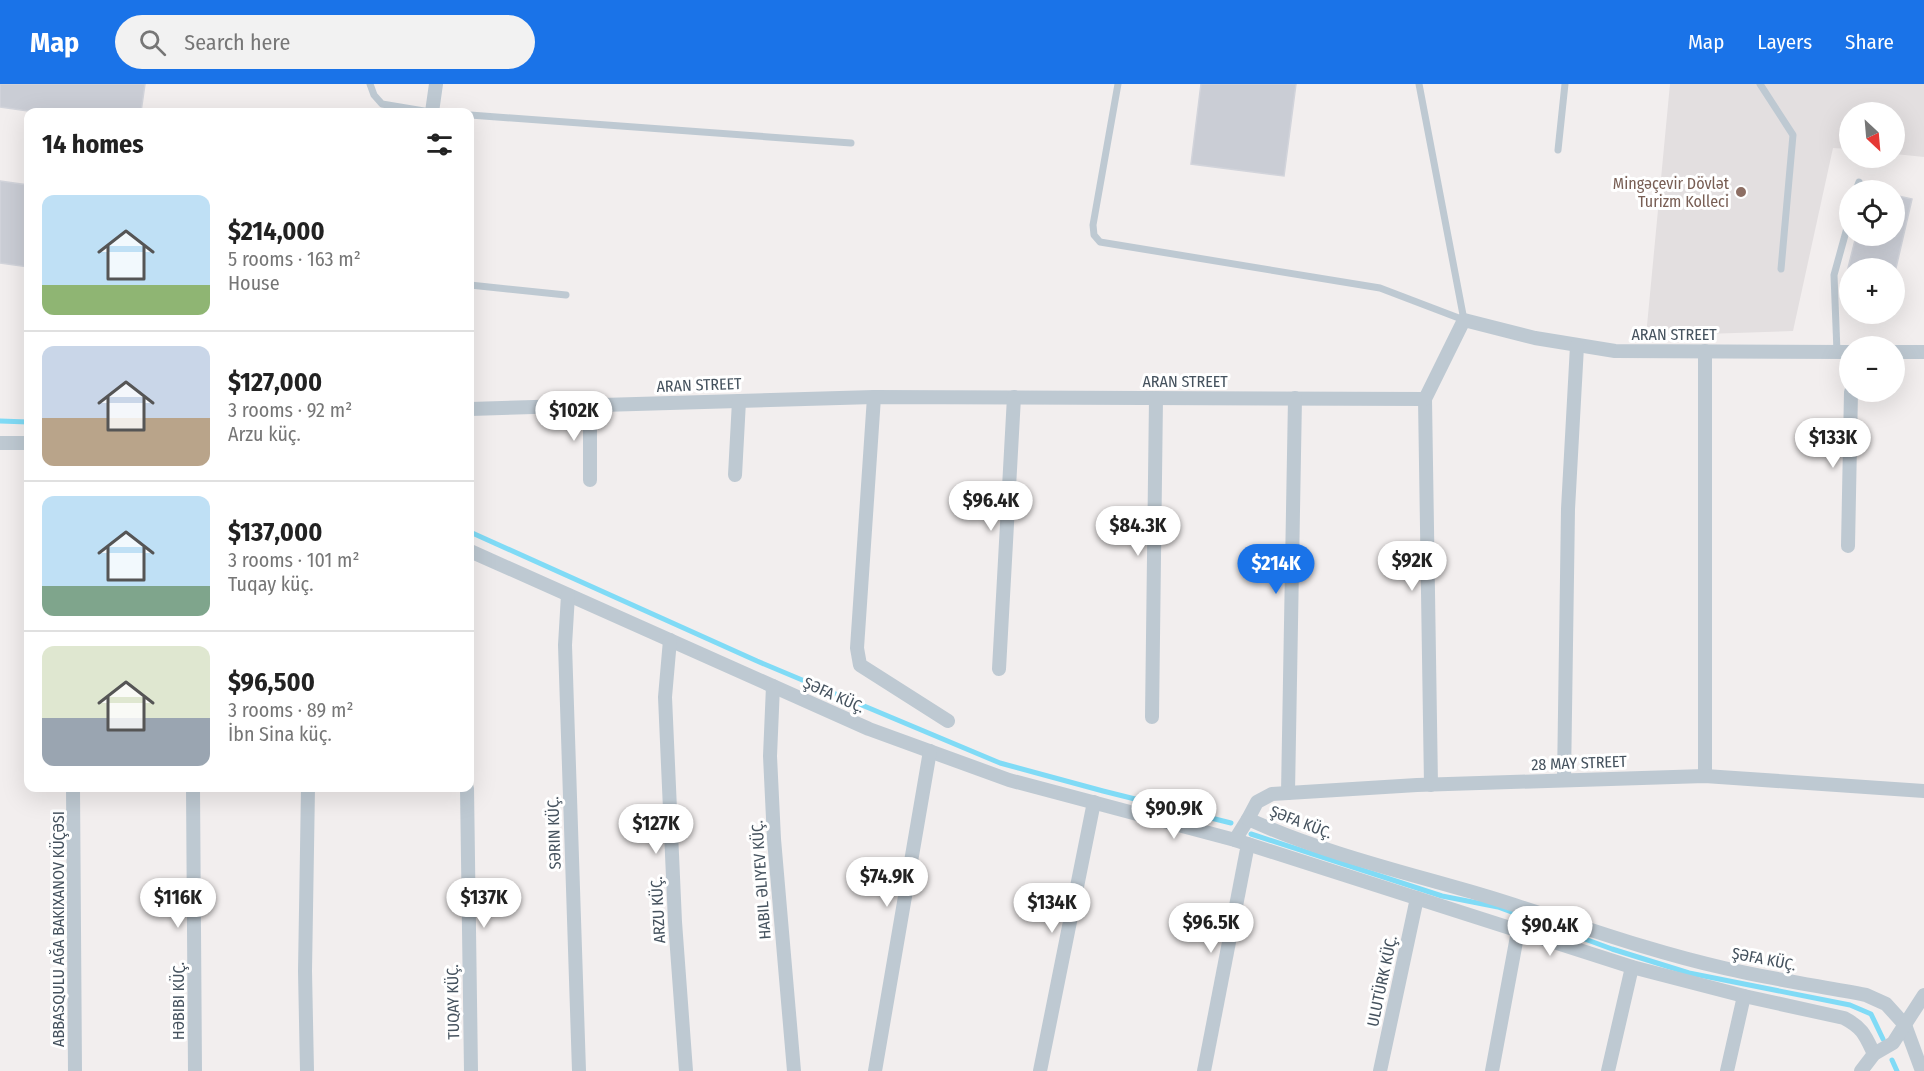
<!DOCTYPE html>
<meta charset="utf-8">
<style>
:root{--surface:#fff;--page:#f2f2f2;--text:#222;--muted:#767676;--line:#e0e0e0;--accent:#1a73e8}
body{margin:0;font-family:"Fira Sans Condensed",sans-serif;background:var(--page);color:var(--text);height:100vh;display:flex;flex-direction:column;font-size:22px;white-space:nowrap}
*{box-sizing:border-box;margin:0}
p{font-size:20px;color:var(--muted)}
.icon{flex:none;width:33px;height:33px;fill:none;stroke:currentColor;stroke-width:2;stroke-linecap:round;stroke-linejoin:round}
.map{position:relative;flex:1;overflow:hidden}
.sheet{position:absolute;left:24px;top:24px;width:450px;height:684px;display:flex;flex-direction:column;background:var(--surface);border-radius:12px;box-shadow:0 6px 24px #0002}
.sheet>*{flex:none}
.needle{width:39px;rotate:154deg}
.buttons{position:absolute;left:1839px;top:18px;display:grid;gap:12px}
.buttons a{display:grid;place-items:center;width:66px;height:66px;border-radius:50%;background:var(--surface);box-shadow:0 6px 24px #0002;font-size:30px}
.price{position:absolute;translate:-50% -51px;padding:0 14px;border-radius:21px;background:#fff;color:#222;font-size:20px;line-height:39px;filter:drop-shadow(0 2px 3px #0008)}
.price::after{content:'';position:absolute;left:50%;top:36px;width:18px;height:14px;margin-left:-9px;background:inherit;clip-path:polygon(0 0,100% 0,50% 100%)}
.price.active{background:var(--accent);color:#fff}
ul{padding:0;list-style:none}
li{display:flex;align-items:center;gap:18px;height:150px;padding:0 18px}
li+li{border-top:2px solid var(--line)}
li span{display:grid;place-items:center;flex:none;width:168px;height:120px;border-radius:12px;color:#555}
li>.icon{margin-inline-start:auto}
span .icon{width:72px;height:72px;fill:#fffc;stroke-width:1}
li b{font-size:26px}
h2{display:flex;justify-content:space-between;align-items:center;height:72px;padding:0 18px;font-size:26px}
header{display:flex;align-items:center;gap:36px;box-sizing:border-box;height:84px;padding:0 30px;background:var(--accent);color:#fff}
header strong{font-size:28px}
nav{display:flex;gap:33px;margin-inline-start:auto;font-size:21px}
.search{width:420px;height:54px;background:var(--page);display:flex;align-items:center;gap:15px;box-sizing:border-box;padding:0 21px;border-radius:33px;color:var(--muted);font-size:22px}
.map>svg:first-child{display:block}
</style>
<header>
<strong>Map</strong>
<div class="search"><svg class="icon" aria-label="search" viewBox="0 0 24 24"><circle cx="10" cy="10" r="6"/><path d="M15 15l6 6"/></svg>Search here</div>
<nav><a>Map</a><a>Layers</a><a>Share</a></nav>
</header>
<div class="map">
<svg width="1924" height="987" viewBox="0 0 1924 987">
<rect width="100%" height="100%" fill="#f2eeee"/>
<path fill="#e3dfe0" d="M1670 0H1924V73L1895 70 1894 28H1850L1849 65 1833 64 1793 247 1646 252Z"/>
<g fill="none" stroke-linecap="round" stroke-linejoin="round">
<g stroke="#80dbf6" stroke-width="5">
<path d="M0 337 28 338"/>
<path d="M470 448 757 577 1000 679 1103 707 1231 739"/>
<path d="M1251 750 1442 812 1498 823 1612 865 1689 889 1850 921 1871 930 1883 955"/>
<path d="M1892 976 1897 987"/>
</g>
</g>
<g fill="#cacdd5" stroke="#d2d4db" stroke-width="1.5">
<path d="M0 0H145L141 28H35L0 23Z"/>
<path d="M1201 0H1296L1284 92 1191 80Z"/>
<path d="M0 97 28 101V183L0 179Z"/>
<path d="M1894 111 1912 115 1896 184H1848L1856 152H1894Z"/>
</g>
<g fill="none" stroke-linecap="round" stroke-linejoin="round">
<g stroke="#bec9d2" stroke-width="7">
<path d="M370 0 374 11 382 20 430 28"/>
<path d="M1118 0 1093 141 1094 151 1100 158 1380 204 1464 236 1419 0"/>
<path d="M1760 0 1793 51 1781 185"/>
<path d="M470 31 851 59"/>
<path d="M1558 66 1565 0"/>
<path d="M1856 106 1859 98"/>
<path d="M470 201 566 211"/>
<path d="M1837 268 1834 191 1850 133"/>
</g>
<g stroke="#bec9d2" stroke-width="14">
<path d="M432 28 436 0"/>
<path d="M1894 268H1924"/>
<path d="M874 313 857 564 860 581 948 637"/>
<path d="M1425 315 1431 701"/>
<path d="M470 325 874 313 1425 315 1464 236 1535 254 1615 267 1850 268"/>
<path d="M0 359H28"/>
<path d="M735 391 739 317"/>
<path d="M590 396V321"/>
<path d="M1848 462 1851 308"/>
<path d="M470 467 869 645 1009 696 1235 756 1248 735C1325 770 1408 789 1489 813 1567 837 1644 866 1724 884 1771 895 1819 902 1866 911L1886 920 1905 941 1922 987"/>
<path d="M568 511 565 561 579 987"/>
<path d="M670 556 665 613 675 838 686 987"/>
<path d="M999 585 1014 313"/>
<path d="M773 602 770 672 774 755 794 987"/>
<path d="M1152 633 1156 314"/>
<path d="M1705 692V267"/>
<path d="M1564 696 1568 425 1577 262"/>
<path d="M73 704 75 987"/>
<path d="M193 704 195 987"/>
<path d="M467 704 471 987"/>
<path d="M1288 709 1295 314"/>
<path d="M1248 735 1257 718 1272 710 1417 701 1705 692 1924 707"/>
<path d="M1235 756 1632 883 1744 912 1844 934C1863 944 1865 951 1874 970"/>
<path d="M307 987 305 887 308 704"/>
<path d="M875 987 930 667"/>
<path d="M1040 987 1094 718"/>
<path d="M1204 987 1248 760"/>
<path d="M1380 987 1417 814"/>
<path d="M1492 987 1518 847"/>
<path d="M1608 987 1632 883"/>
<path d="M1727 987 1744 912"/>
<path d="M1861 987 1874 970 1893 959 1924 911"/>
</g>
</g>
<circle fill="#8d6e63" stroke="#fff" stroke-width="2" cx="1741" cy="108" r="6"/>
<g text-anchor="middle" dominant-baseline="central" stroke-width="6" stroke-linejoin="round" paint-order="stroke">
<g font-size="16" fill="#785e54" stroke="#fff" text-anchor="end">
<text x="1729" y="99">Mingəçevir Dövlət<tspan x="1729" dy="18">Turizm Kolleci</tspan></text>
</g>
<g font-size="16" fill="#45525e" stroke="#fff">
<text x="1674" y="250">ARAN STREET</text>
<text x="1185" y="297">ARAN STREET</text>
<text transform="translate(699 301) rotate(-2)">ARAN STREET</text>
<text transform="translate(834 611) rotate(24)">ŞƏFA KÜÇ.</text>
<text transform="translate(1579 679) rotate(-2)">28 MAY STREET</text>
<text transform="translate(1301 738) rotate(21)">ŞƏFA KÜÇ.</text>
<text transform="translate(554 749) rotate(-92)">SƏRIN KÜÇ.</text>
<text transform="translate(761 796) rotate(-94)">HABIL ƏLIYEV KÜÇ.</text>
<text transform="translate(658 826) rotate(-93)">ARZU KÜÇ.</text>
<text transform="translate(58 845) rotate(-90)">ABBASQULU AĞA BAKIXANOV KÜÇƏSI</text>
<text transform="translate(1764 875) rotate(11)">ŞƏFA KÜÇ.</text>
<text transform="translate(1382 897) rotate(-78)">ULUTÜRK KÜÇ.</text>
<text transform="translate(178 917) rotate(-90)">HƏBIBI KÜÇ.</text>
<text transform="translate(453 918) rotate(-91)">TUQAY KÜÇ.</text>
</g>
</g>
</svg>
<div class="buttons">
<a><svg class="needle" viewBox="-14 -14 28 28"><path d="M0-13l5 13h-10z" fill="#e53935"/><path d="M0 13l5-13h-10z" fill="#767676"/></svg></a>
<a><svg class="icon" aria-label="locate" viewBox="0 0 24 24"><circle cx="12" cy="12" r="6"/><path d="M12 2v4M12 18v4M2 12h4M18 12h4"/></svg></a>
<a>+</a>
<a>−</a>
</div>
<b class="price" style="left:574px;top:358px">$102K</b>
<b class="price" style="left:1833px;top:385px">$133K</b>
<b class="price" style="left:991px;top:448px">$96.4K</b>
<b class="price" style="left:1138px;top:473px">$84.3K</b>
<b class="price" style="left:1412px;top:508px">$92K</b>
<b class="price active" style="left:1276px;top:511px">$214K</b>
<b class="price" style="left:1174px;top:756px">$90.9K</b>
<b class="price" style="left:656px;top:771px">$127K</b>
<b class="price" style="left:887px;top:824px">$74.9K</b>
<b class="price" style="left:178px;top:845px">$116K</b>
<b class="price" style="left:484px;top:845px">$137K</b>
<b class="price" style="left:1052px;top:850px">$134K</b>
<b class="price" style="left:1211px;top:870px">$96.5K</b>
<b class="price" style="left:1550px;top:873px">$90.4K</b>
<section class="sheet">
<h2>14 homes<svg class="icon" aria-label="filters" viewBox="0 0 24 24"><path d="M4 7h16M4 17h16"/><circle cx="9" cy="7" r="2"/><circle cx="15" cy="17" r="2"/></svg></h2>
<ul>
<li><span style="background:linear-gradient(#bfe0f5 75%,#8fb573 0)"><svg class="icon" aria-label="home" viewBox="0 0 24 24"><path d="M3 11l9-7 9 7M6 9v11h12V9"/></svg></span><div><b>$214,000</b><p>5 rooms · 163 m²</p><p>House</p></div></li>
<li><span style="background:linear-gradient(#c9d6e8 60%,#b9a48a 0)"><svg class="icon" aria-label="home" viewBox="0 0 24 24"><path d="M3 11l9-7 9 7M6 9v11h12V9"/></svg></span><div><b>$127,000</b><p>3 rooms · 92 m²</p><p>Arzu küç.</p></div></li>
<li><span style="background:linear-gradient(#bfe0f5 75%,#7fa58c 0)"><svg class="icon" aria-label="home" viewBox="0 0 24 24"><path d="M3 11l9-7 9 7M6 9v11h12V9"/></svg></span><div><b>$137,000</b><p>3 rooms · 101 m²</p><p>Tuqay küç.</p></div></li>
<li><span style="background:linear-gradient(#dfe7d0 60%,#9aa5b1 0)"><svg class="icon" aria-label="home" viewBox="0 0 24 24"><path d="M3 11l9-7 9 7M6 9v11h12V9"/></svg></span><div><b>$96,500</b><p>3 rooms · 89 m²</p><p>İbn Sina küç.</p></div></li>
</ul>
</section>
</div>
